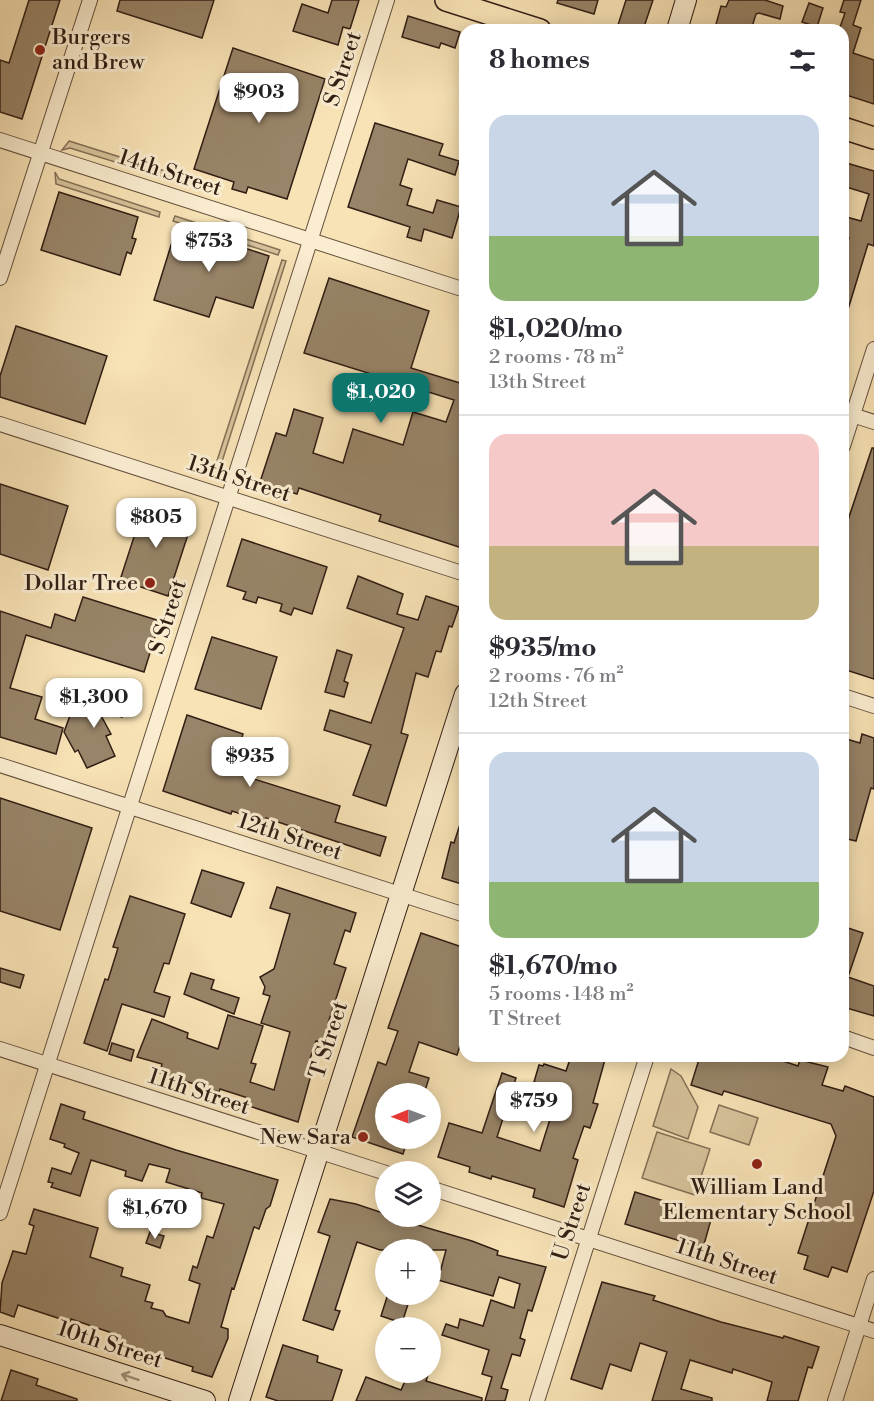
<!DOCTYPE html>
<meta charset="utf-8">
<style>
:root{--surface:#fff;--page:#f7f7f7;--text:#2b2b33;--muted:#7c7c81;--line:#e1e1e2;--accent:#0f766e}
body{margin:0;font-family:"Libre Bodoni",serif;background:var(--page);color:var(--text);height:100vh;display:flex;flex-direction:column;font-size:22px;white-space:nowrap}
*{box-sizing:border-box;margin:0}
p{font-size:20px;color:var(--muted)}
.icon{flex:none;width:33px;height:33px;fill:none;stroke:currentColor;stroke-width:2;stroke-linecap:round;stroke-linejoin:round}
.map{position:relative;flex:1;overflow:hidden}
.side{position:absolute;left:459px;top:24px;width:390px;height:1038px;display:flex;flex-direction:column;background:var(--surface);border-radius:18px;box-shadow:0 3px 15px #0003}
.side>*{flex:none}
.needle{width:39px;rotate:269deg}
.controls{position:absolute;left:375px;top:1083px;display:grid;gap:12px}
.controls a{display:grid;place-items:center;width:66px;height:66px;border-radius:50%;background:var(--surface);box-shadow:0 3px 15px #0003;font-size:30px}
.price{position:absolute;translate:-50% -51px;padding:0 14px;border-radius:12px;background:#fff;color:#222;font-size:20px;line-height:39px;filter:drop-shadow(0 2px 3px #0008)}
.price::after{content:'';position:absolute;left:50%;top:36px;width:18px;height:14px;margin-left:-9px;background:inherit;clip-path:polygon(0 0,100% 0,50% 100%)}
.price.selected{background:var(--accent);color:#fff}
ul{padding:0;list-style:none}
li{display:grid;align-content:center;gap:12px;height:318px;padding:0 30px}
li+li{border-top:2px solid var(--line)}
li span{display:grid;place-items:center;height:186px;border-radius:18px;color:#555}
li>.icon{margin-inline-start:auto}
span .icon{width:108px;height:108px;fill:#fffc;stroke-width:1}
li b{font-size:26px}
h2{display:flex;justify-content:space-between;align-items:center;height:72px;padding:0 30px;font-size:26px}
.map>svg:first-child{display:block}
</style>
<div class="map">
<svg width="874" height="1401" viewBox="0 0 874 1401">
<rect width="100%" height="100%" fill="#f8e3b6"/>
<filter id="stains"><feTurbulence type="fractalNoise" baseFrequency=".00333" numOctaves="4"/><feColorMatrix values="0 0 0 0 .2 0 0 0 0 .09 0 0 0 0 .02 0 0 0 .5 -.17"/></filter>
<radialGradient id="worn" r=".72"><stop offset=".6" stop-color="#630" stop-opacity="0"/><stop offset="1" stop-color="#630" stop-opacity=".3"/></radialGradient>
<g fill="#d6c29a" stroke="#847057" stroke-width="1.5">
<path d="M69 141 174 174 170 179 70 148 62 150Z"/>
<path d="M55 172 59 179 160 212 159 217 56 184Z"/>
<path d="M175 216 280 250 278 255 173 221Z"/>
<path d="M282 260 286 261 219 471 214 470Z"/>
<path d="M671 1069 681 1076 698 1107 688 1139 653 1126Z"/>
<path d="M719 1105 758 1118 749 1145 710 1132Z"/>
<path d="M657 1132 710 1149 695 1195 642 1178Z"/>
</g>
<g fill="#988468" stroke="#311e14" stroke-width="1.5">
<path d="M29 0H60L22 119 0 112V60L9 63Z"/>
<path d="M120 0H214L202 38 117 11Z"/>
<path d="M332 0H359L350 29 343 27 338 45 293 31 302 4 328 13Z"/>
<path d="M558 0H598L594 14 557 3Z"/>
<path d="M626 0H653L643 30 617 28Z"/>
<path d="M729 0H765L783 6 780 19 759 13 756 14 751 30 715 28 721 6 726 7Z"/>
<path d="M844 0H861L853 25 861 28 853 53 874 60V104L843 94V30H839L845 13 840 12Z"/>
<path d="M809 3 823 8 817 27 802 22Z"/>
<path d="M408 16 460 32 455 48 441 43 439 48 402 37Z"/>
<path d="M233 48 325 79 287 199 248 187 246 193 232 189 234 182 194 169Z"/>
<path d="M375 123 443 144 439 155 459 161 455 175 408 159 400 185 412 189 407 205 433 213 437 200 461 207 452 238 424 229 421 241 407 237 410 227 348 207Z"/>
<path d="M843 162 874 171V246L868 244 846 316 843 315V258L849 238 843 236V216L861 221 869 194 843 186Z"/>
<path d="M59 192 138 217 132 238 136 239 131 254 127 252 120 275 41 250Z"/>
<path d="M177 226 269 256 253 308 216 297 209 317 154 300Z"/>
<path d="M329 278 429 311 411 368 460 383 465 373V549L379 521 381 515 299 488 297 494 260 482 276 433 286 436 294 409 323 418 313 453 343 463 353 429 403 445 413 412 446 422 454 400 304 353Z"/>
<path d="M16 326 107 356 85 424 0 397V376Z"/>
<path d="M872 448H874V679L843 669V535Z"/>
<path d="M0 484 68 506 48 570 0 554Z"/>
<path d="M145 503 193 519 168 596 120 580Z"/>
<path d="M242 539 327 567 312 614 294 608 291 615 280 611 282 604 258 597 256 603 243 599 246 592 227 586Z"/>
<path d="M358 576 403 594 397 614 418 620 426 596 459 607 452 627 449 626 441 652 436 651 428 677 416 673 401 733 408 735 386 806 353 795 371 745 324 730 330 710 371 723 404 628 347 608Z"/>
<path d="M83 597 160 621 144 672 26 635 10 688 42 697 35 719 63 728 56 754 0 737V611L51 628 55 614 75 621Z"/>
<path d="M212 637 277 657 261 709 195 689Z"/>
<path d="M337 650 352 655 344 681 348 683 344 697 325 692Z"/>
<path d="M104 691 128 698 122 717 98 710 111 734 106 736 115 756 87 768 78 750 75 752 64 732 71 713 77 708 92 714 97 695 102 696Z"/>
<path d="M187 715 243 734 232 769 242 772 241 775 340 806 335 822 386 837 380 856 266 818 265 822 232 811 231 814 163 791Z"/>
<path d="M862 734 874 738V789L871 788 856 841 843 838V738L860 743Z"/>
<path d="M0 798 92 828 60 930 0 911Z"/>
<path d="M462 818H465V885L442 878 451 842 454 843Z"/>
<path d="M202 870 244 883 231 917 191 903Z"/>
<path d="M277 887 356 913 350 932 345 930 334 964 346 968 328 1023 331 1024 324 1043 316 1041 305 1074 311 1075 298 1122 246 1105 248 1098 220 1089 219 1092 160 1073 162 1064 137 1057 152 1019 188 1033 187 1038 218 1049 228 1015 263 1026 251 1063 256 1064 250 1082 274 1090 290 1032 261 1023 270 996 263 994 265 987 260 977 274 969 290 914 270 908Z"/>
<path d="M130 896 185 914 169 964 164 963 154 992 170 997 164 1017 122 1004 107 1051 84 1043 105 979 108 980 118 948 113 947Z"/>
<path d="M848 928 863 933 848 977 874 986V1016L843 1007V944Z"/>
<path d="M421 933 465 948V1030L457 1055 419 1042 409 1072 429 1078 424 1094H386V1138H408L403 1154 352 1137 378 1062 386 1065 398 1031 388 1028Z"/>
<path d="M0 968 24 975 20 988 0 982Z"/>
<path d="M191 973 214 980 211 989 239 998 234 1014 184 994Z"/>
<path d="M112 1043 134 1050 131 1061 109 1054Z"/>
<path d="M571 1056H606L593 1103 598 1104 590 1128 584 1126 573 1158 578 1160 564 1207 533 1197 535 1189 492 1176 491 1179 469 1172 470 1167 438 1157 449 1123 482 1133 502 1073 516 1078 497 1137 540 1151 551 1116 544 1113 553 1088 534 1082 539 1065 543 1066 544 1064 566 1071Z"/>
<path d="M700 1056H768L798 1066 800 1060 828 1067 822 1085 843 1091 845 1086 874 1097V1191L847 1272 832 1267 828 1277 804 1269 808 1256 798 1253 836 1136 831 1124 724 1091 722 1095 691 1085Z"/>
<path d="M61 1104 85 1112 83 1119 176 1150 278 1180 270 1206 266 1209 259 1229 254 1227 234 1289 232 1288 221 1327 228 1329V1338L212 1377 192 1371 193 1367 134 1348 133 1352 112 1345 115 1334 71 1319 70 1322 18 1305 14 1317 0 1312 2 1283 13 1251 26 1254 34 1226 29 1224 34 1209 98 1228 90 1257 123 1268 121 1276 150 1285 145 1301 153 1303 151 1308 163 1311 166 1316 189 1323 200 1284 189 1280 193 1266 197 1268 207 1236 213 1238 224 1204 201 1198 202 1193 166 1182 170 1169 149 1164 142 1181 125 1176 126 1171 91 1160 80 1196 51 1187 53 1183 48 1182 52 1168 71 1174 79 1153 64 1147 65 1144 50 1139Z"/>
<path d="M635 1192 712 1216 703 1248 625 1224Z"/>
<path d="M330 1199 356 1204 386 1214V1216H395L404 1219V1221L472 1241 498 1251 497 1255 546 1267 532 1311 528 1310 520 1338 525 1340 520 1356 512 1354 501 1388 508 1390 505 1401H485L492 1377 482 1374 489 1350 442 1335 446 1324 458 1328 460 1319 483 1326 491 1300 514 1308 520 1284 499 1277 493 1296 438 1280 446 1250H380L357 1242 335 1310 340 1311 333 1330 303 1320 330 1236 318 1232Z"/>
<path d="M150 1232 164 1236 160 1248 146 1243Z"/>
<path d="M602 1282 655 1296 653 1300 721 1322 783 1338 784 1336 819 1347 812 1368 808 1367 798 1401H767L772 1382 733 1369 732 1373 690 1360 681 1389 712 1398V1401H652L667 1352 640 1343 631 1371 610 1364 602 1389 571 1379Z"/>
<path d="M388 1294 409 1301 402 1323 381 1316Z"/>
<path d="M283 1345 318 1356 317 1362 342 1370 332 1401H278L266 1397Z"/>
<path d="M11 1370 38 1379 36 1385 77 1399V1401H1Z"/>
<path d="M409 1372H429L426 1381 482 1398V1401H356L366 1377 401 1390Z"/>
</g>
<g fill="none" stroke-linecap="round" stroke-linejoin="round">
<defs>
<g id="street">
<path d="M0 140 465 290"/>
<path d="M0 278 90 0"/>
<path d="M843 412 874 422"/>
<path d="M0 424 465 574"/>
<path d="M843 446 874 349"/>
<path d="M843 696 874 706"/>
<path d="M0 765 465 915"/>
<path d="M843 1037 874 1048"/>
<path d="M0 1049 386 1173"/>
<path d="M430 1188 874 1331"/>
<path d="M0 1213 387 0"/>
<path d="M537 1401 647 1056"/>
<path d="M835 1401 874 1279"/>
</g>
<g id="secondary">
<path d="M677 30 686 0"/>
<path d="M0 1335 205 1401"/>
<path d="M239 1401 465 694"/>
</g>
<g id="primary">
<path d="M446 0 540 30"/>
<path d="M843 128 874 138"/>
</g>
</defs>
<use href="#street" stroke="#634f3c" stroke-width="16"/>
<use href="#secondary" stroke="#311e14" stroke-width="22"/>
<use href="#primary" stroke="#311e14" stroke-width="24"/>
<use href="#street" stroke="#faedd0" stroke-width="14"/>
<use href="#secondary" stroke="#faedd0" stroke-width="20"/>
<use href="#primary" stroke="#f8e3b6" stroke-width="21"/>
</g>
<defs><path id="oneway-shaft" d="M-6 0H5M1.5-3L5.5 0L1.5 3" fill="none" stroke-width="1.6" stroke-linecap="round" stroke-linejoin="round" transform="scale(1.5)"/></defs>
<use stroke="#a0907b" href="#oneway-shaft" transform="translate(130 1377) rotate(-162)"/>
<g fill="#8f2418" stroke="#faedd0" stroke-width="2">
<circle cx="40" cy="50" r="6"/>
<circle cx="150" cy="583" r="6"/>
<circle cx="363" cy="1137" r="6"/>
<circle cx="757" cy="1164" r="6"/>
</g>
<g text-anchor="middle" dominant-baseline="central" stroke-width="6" stroke-linejoin="round" paint-order="stroke">
<g font-size="22" fill="#311e14" stroke="#faedd0" text-anchor="end">
<text x="52" y="37" text-anchor="start">Burgers<tspan x="52" dy="25">and Brew</tspan></text>
<text x="138" y="583">Dollar Tree</text>
<text x="351" y="1137">New Sara</text>
<text x="757" y="1187" text-anchor="middle">William Land<tspan x="757" dy="25">Elementary School</tspan></text>
</g>
<g font-size="22" fill="#311e14" stroke="#faedd0">
<text transform="translate(343 69) rotate(-72)">S Street</text>
<text transform="translate(170 173) rotate(18)">14th Street</text>
<text transform="translate(239 479) rotate(18)">13th Street</text>
<text transform="translate(168 617) rotate(-72)">S Street</text>
<text transform="translate(290 837) rotate(18)">12th Street</text>
<text transform="translate(329 1040) rotate(-72)">T Street</text>
<text transform="translate(199 1092) rotate(18)">11th Street</text>
<text transform="translate(572 1222) rotate(-72)">U Street</text>
<text transform="translate(727 1262) rotate(18)">11th Street</text>
<text transform="translate(110 1345) rotate(18)">10th Street</text>
</g>
</g>
<rect width="100%" height="100%" filter="url(#stains)"/>
<rect width="100%" height="100%" fill="url(#worn)"/>
</svg>
<div class="controls">
<a><svg class="needle" viewBox="-14 -14 28 28"><path d="M0-13l5 13h-10z" fill="#e53935"/><path d="M0 13l5-13h-10z" fill="#7c7c81"/></svg></a>
<a><svg class="icon" aria-label="layers" viewBox="0 0 24 24"><path d="M12 4l9 5-9 5-9-5zM3 14l9 5 9-5"/></svg></a>
<a>+</a>
<a>−</a>
</div>
<b class="price" style="left:259px;top:124px">$903</b>
<b class="price" style="left:209px;top:273px">$753</b>
<b class="price selected" style="left:381px;top:424px">$1,020</b>
<b class="price" style="left:156px;top:549px">$805</b>
<b class="price" style="left:94px;top:729px">$1,300</b>
<b class="price" style="left:250px;top:788px">$935</b>
<b class="price" style="left:534px;top:1133px">$759</b>
<b class="price" style="left:155px;top:1240px">$1,670</b>
<section class="side">
<h2>8 homes<svg class="icon" aria-label="filters" viewBox="0 0 24 24"><path d="M4 7h16M4 17h16"/><circle cx="9" cy="7" r="2"/><circle cx="15" cy="17" r="2"/></svg></h2>
<ul>
<li><span style="background:linear-gradient(#c9d6e8 65%,#8fb573 0)"><svg class="icon" aria-label="home" viewBox="0 0 24 24"><path d="M3 11l9-7 9 7M6 9v11h12V9"/></svg></span><div><b>$1,020/mo</b><p>2 rooms · 78 m²</p><p>13th Street</p></div></li>
<li><span style="background:linear-gradient(#f6c9c9 60%,#c2b280 0)"><svg class="icon" aria-label="home" viewBox="0 0 24 24"><path d="M3 11l9-7 9 7M6 9v11h12V9"/></svg></span><div><b>$935/mo</b><p>2 rooms · 76 m²</p><p>12th Street</p></div></li>
<li><span style="background:linear-gradient(#c9d6e8 70%,#8fb573 0)"><svg class="icon" aria-label="home" viewBox="0 0 24 24"><path d="M3 11l9-7 9 7M6 9v11h12V9"/></svg></span><div><b>$1,670/mo</b><p>5 rooms · 148 m²</p><p>T Street</p></div></li>
</ul>
</section>
</div>
